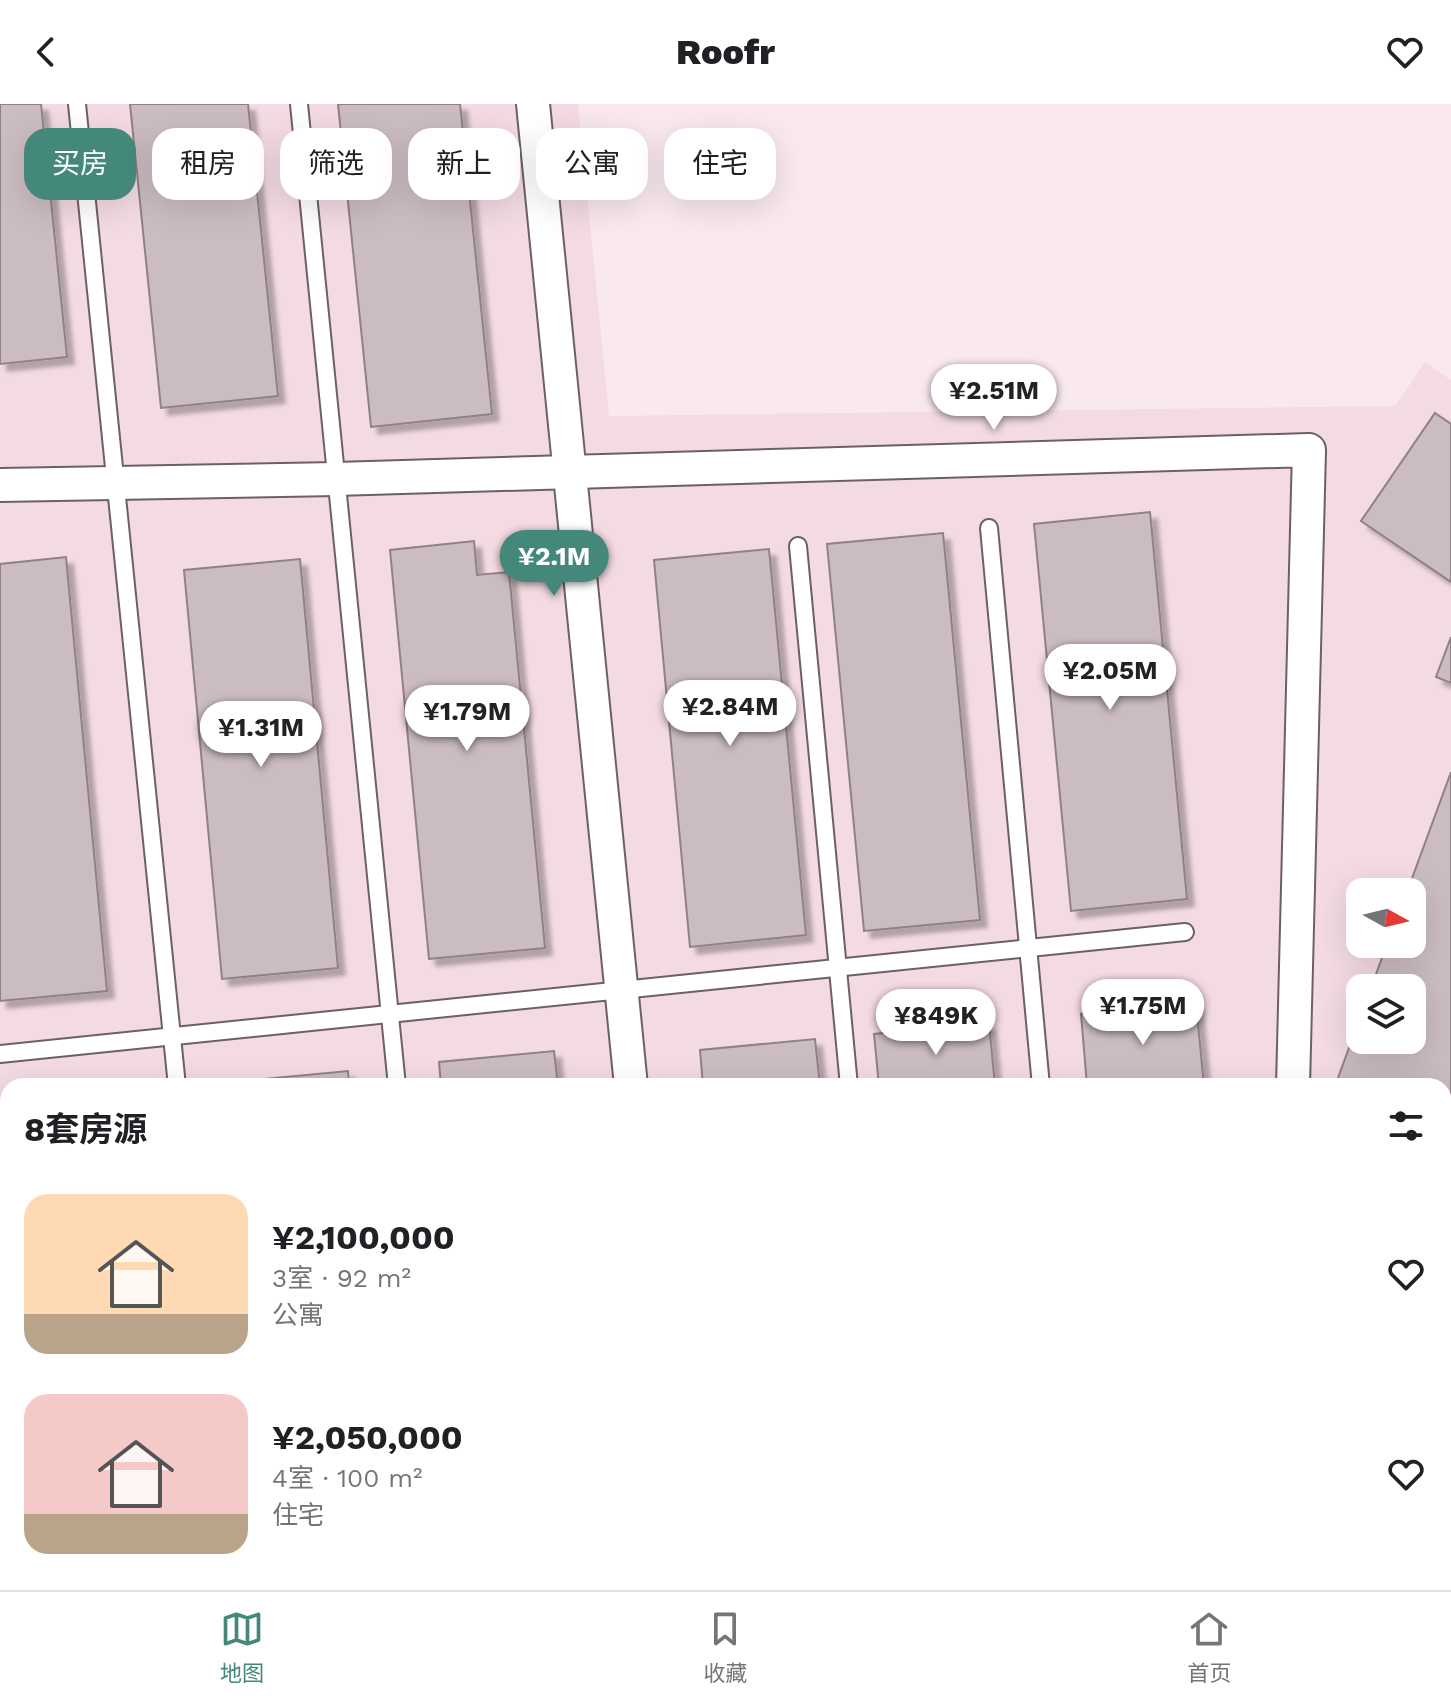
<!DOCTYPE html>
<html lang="zh">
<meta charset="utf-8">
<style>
:root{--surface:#fff;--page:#f6f6f6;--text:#202124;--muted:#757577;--line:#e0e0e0;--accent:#44887c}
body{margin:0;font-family:"Work Sans","Noto Sans SC",sans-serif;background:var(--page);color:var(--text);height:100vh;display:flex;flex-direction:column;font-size:30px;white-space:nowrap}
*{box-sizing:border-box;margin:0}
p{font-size:26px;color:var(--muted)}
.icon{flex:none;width:44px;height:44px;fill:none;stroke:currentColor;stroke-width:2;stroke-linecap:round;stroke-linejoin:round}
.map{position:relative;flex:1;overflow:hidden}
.sheet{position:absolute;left:0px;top:974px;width:1452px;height:512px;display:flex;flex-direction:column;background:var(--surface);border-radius:24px 24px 0 0;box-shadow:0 8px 32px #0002}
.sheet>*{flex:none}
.top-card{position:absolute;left:24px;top:24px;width:800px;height:72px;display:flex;gap:16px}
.needle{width:52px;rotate:98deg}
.controls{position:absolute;left:1346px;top:774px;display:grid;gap:16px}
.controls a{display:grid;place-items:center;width:80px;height:80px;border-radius:16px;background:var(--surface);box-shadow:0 8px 32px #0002;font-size:40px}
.price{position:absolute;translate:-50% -68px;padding:0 18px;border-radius:28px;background:#fff;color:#222;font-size:26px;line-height:52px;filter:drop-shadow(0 2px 4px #0008)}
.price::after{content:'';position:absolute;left:50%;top:48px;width:24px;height:18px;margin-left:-12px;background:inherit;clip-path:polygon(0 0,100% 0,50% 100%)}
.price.on{background:var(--accent);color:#fff}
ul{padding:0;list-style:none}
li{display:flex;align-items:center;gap:24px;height:200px;padding:0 24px}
li span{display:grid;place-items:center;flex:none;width:224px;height:160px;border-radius:24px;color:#555}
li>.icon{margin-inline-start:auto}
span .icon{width:96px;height:96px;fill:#fffc;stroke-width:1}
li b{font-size:34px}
h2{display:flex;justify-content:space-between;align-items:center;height:96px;padding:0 24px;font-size:34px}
.tag{padding:0 28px;border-radius:24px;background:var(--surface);box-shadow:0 8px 32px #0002;font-size:28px;line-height:72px}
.tag.on{background:var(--accent);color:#fff}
header{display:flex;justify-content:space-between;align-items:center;height:104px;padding:0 24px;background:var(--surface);font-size:36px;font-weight:800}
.tab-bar{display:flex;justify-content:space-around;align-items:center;height:112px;border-top:2px solid var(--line);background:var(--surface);font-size:22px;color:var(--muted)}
.tab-bar a{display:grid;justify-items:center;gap:4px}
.tab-bar .on{color:var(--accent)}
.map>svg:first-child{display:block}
</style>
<header><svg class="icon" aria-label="back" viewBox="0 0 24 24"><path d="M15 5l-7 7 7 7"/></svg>Roofr<svg class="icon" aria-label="heart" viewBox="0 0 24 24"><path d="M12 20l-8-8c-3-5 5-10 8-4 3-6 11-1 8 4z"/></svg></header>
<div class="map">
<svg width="1451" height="1486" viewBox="0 0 1451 1486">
<defs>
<filter id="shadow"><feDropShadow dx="7" dy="7" stdDeviation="2" flood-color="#0004"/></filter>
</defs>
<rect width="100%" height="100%" fill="#f9e9ed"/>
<path fill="#f3dbe1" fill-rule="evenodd" d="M0 0H578L609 312 1395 302 1425 258 1451 276V1085H1444V982H8V1478H1253V1486H0ZM1360 788H1412V840H1360ZM1360 884H1412V936H1360Z"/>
<g fill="#cbbcc0" stroke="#8f8185" stroke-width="2" filter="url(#shadow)">
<path d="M0 0H41L67 253 0 260Z"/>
<path d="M130 0H248L278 292 161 304Z"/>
<path d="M338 0H460L492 310 371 323Z"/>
<path d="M1435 309 1451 320V478L1361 417Z"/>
<path d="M1150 408 1187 795 1071 807 1034 420Z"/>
<path d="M943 429 980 816 864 827 827 440Z"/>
<path d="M474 437 477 471 509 468 545 844 429 855 390 446Z"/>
<path d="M769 445 806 831 690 843 654 456Z"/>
<path d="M66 453 107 887 0 897V460Z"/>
<path d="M300 455 338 864 222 875 184 466Z"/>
<path d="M1451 533V579L1436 573Z"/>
<path d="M1451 668V1038L1444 1036V982H1335L1360 914V936H1412V884H1371L1387 840H1412V788H1407Z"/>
<path d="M1196 899 1204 982H1087L1081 910Z"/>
<path d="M989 919 995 982H879L874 930Z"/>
<path d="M815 935 820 982H703L700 946Z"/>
<path d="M554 947 558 982H441L439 958Z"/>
<path d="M348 967 349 982H232V978Z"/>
<path d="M1 1001H8V1076Z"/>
<path d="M1002 1478H1180L1188 1486H1002Z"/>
</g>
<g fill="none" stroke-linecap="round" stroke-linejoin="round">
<defs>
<g id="service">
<path d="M77 0 177 982"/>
<path d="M299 0 397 982"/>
<path d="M989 424 1041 982"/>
<path d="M798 442 849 982"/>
<path d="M0 950 1185 828"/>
</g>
<g id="minor">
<path d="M533 0 631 982"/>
<path d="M0 381 336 375 1309 346 1293 982"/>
<path d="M0 1430H8"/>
<path d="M681 1478 682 1486"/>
<path d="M1280 1486V1478"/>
</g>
</defs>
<use href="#service" stroke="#6d6064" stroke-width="20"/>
<use href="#minor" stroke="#6d6064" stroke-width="36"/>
<use href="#service" stroke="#fff" stroke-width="16"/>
<use href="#minor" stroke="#fff" stroke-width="32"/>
</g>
</svg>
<div class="controls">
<a><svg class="needle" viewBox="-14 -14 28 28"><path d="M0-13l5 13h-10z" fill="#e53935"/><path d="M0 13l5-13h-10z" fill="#757577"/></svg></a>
<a><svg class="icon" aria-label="layers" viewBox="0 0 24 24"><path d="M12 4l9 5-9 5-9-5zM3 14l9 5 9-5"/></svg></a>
</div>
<b class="price" style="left:994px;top:328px">¥2.51M</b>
<b class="price on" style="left:554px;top:494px">¥2.1M</b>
<b class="price" style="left:1110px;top:608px">¥2.05M</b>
<b class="price" style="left:730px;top:644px">¥2.84M</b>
<b class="price" style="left:467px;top:649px">¥1.79M</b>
<b class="price" style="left:261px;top:665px">¥1.31M</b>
<b class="price" style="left:1143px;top:943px">¥1.75M</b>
<b class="price" style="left:936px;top:953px">¥849K</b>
<div class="top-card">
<a class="tag on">买房</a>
<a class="tag">租房</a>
<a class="tag">筛选</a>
<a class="tag">新上</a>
<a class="tag">公寓</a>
<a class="tag">住宅</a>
</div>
<section class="sheet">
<h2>8套房源<svg class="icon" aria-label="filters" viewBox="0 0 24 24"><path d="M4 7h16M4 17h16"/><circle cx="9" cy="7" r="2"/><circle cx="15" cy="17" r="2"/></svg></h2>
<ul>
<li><span style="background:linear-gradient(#ffd9b3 75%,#b9a48a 0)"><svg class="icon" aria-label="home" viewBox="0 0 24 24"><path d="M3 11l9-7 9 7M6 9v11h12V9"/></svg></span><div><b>¥2,100,000</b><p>3室 · 92 m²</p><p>公寓</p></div><svg class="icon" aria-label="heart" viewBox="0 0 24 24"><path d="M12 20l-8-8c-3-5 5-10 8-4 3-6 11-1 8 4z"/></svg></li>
<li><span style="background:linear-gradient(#f6c9c9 75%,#b9a48a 0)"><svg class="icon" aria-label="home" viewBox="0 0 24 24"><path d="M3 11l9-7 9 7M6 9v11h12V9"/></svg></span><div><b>¥2,050,000</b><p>4室 · 100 m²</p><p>住宅</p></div><svg class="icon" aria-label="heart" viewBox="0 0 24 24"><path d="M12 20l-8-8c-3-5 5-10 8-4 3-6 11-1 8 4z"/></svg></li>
</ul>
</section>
</div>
<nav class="tab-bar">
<a class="on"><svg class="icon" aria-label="map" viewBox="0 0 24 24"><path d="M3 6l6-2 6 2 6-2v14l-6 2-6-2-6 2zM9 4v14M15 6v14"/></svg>地图</a>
<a><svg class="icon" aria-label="saved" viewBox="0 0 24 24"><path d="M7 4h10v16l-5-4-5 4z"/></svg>收藏</a>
<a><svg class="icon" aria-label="home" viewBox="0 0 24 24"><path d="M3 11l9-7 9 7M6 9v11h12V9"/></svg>首页</a>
</nav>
